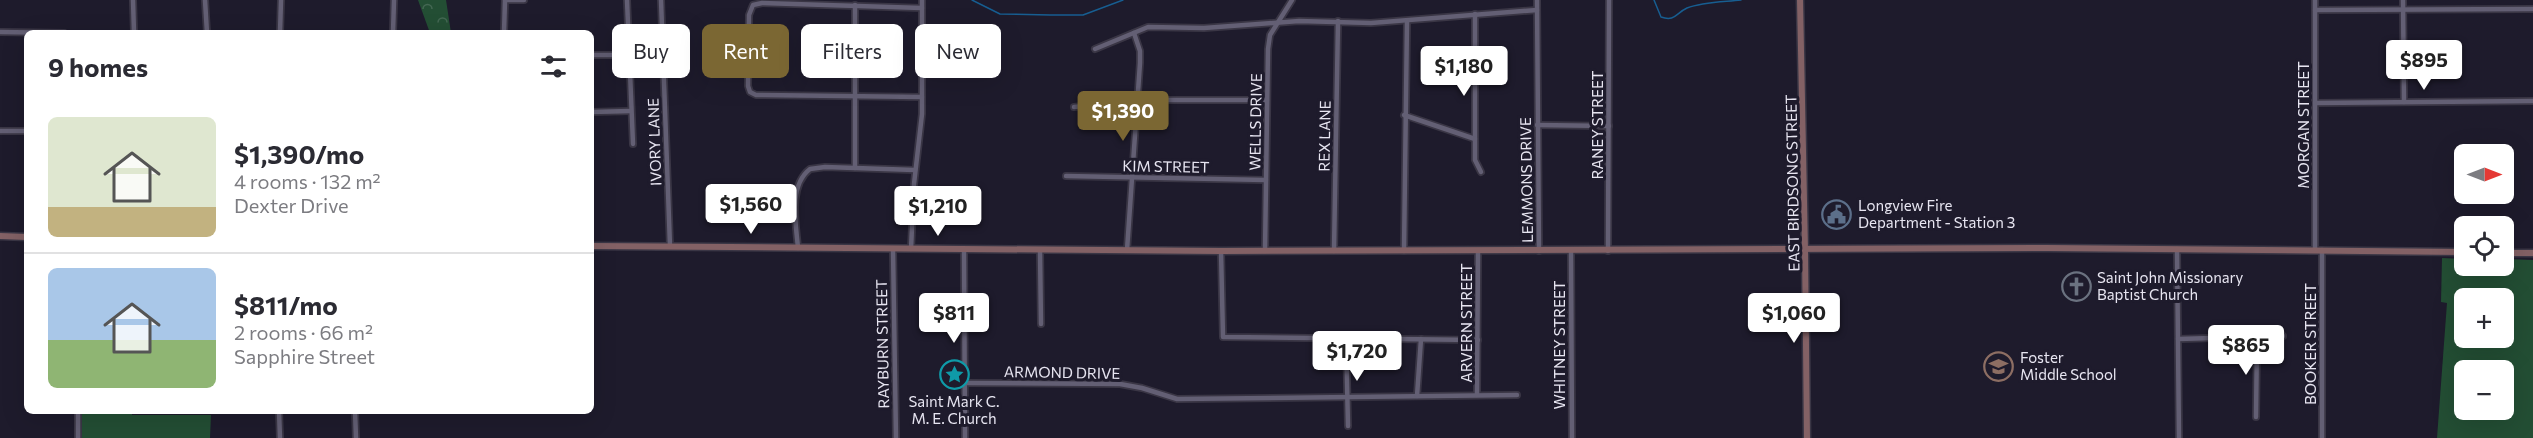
<!DOCTYPE html>
<meta charset="utf-8">
<style>
:root{--surface:#fff;--page:#f7f7f7;--text:#2b2b33;--muted:#7c7c81;--line:#e1e1e2;--accent:#7b6733}
body{margin:0;font-family:Commissioner,sans-serif;background:var(--page);color:var(--text);height:100vh;display:flex;flex-direction:column;font-size:22px;white-space:nowrap}
*{box-sizing:border-box;margin:0}
p{font-size:20px;color:var(--muted)}
.icon{flex:none;width:33px;height:33px;fill:none;stroke:currentColor;stroke-width:2;stroke-linecap:round;stroke-linejoin:round}
.map{position:relative;flex:1;overflow:hidden}
.sheet{position:absolute;left:24px;top:30px;width:570px;height:384px;display:flex;flex-direction:column;background:var(--surface);border-radius:9px;box-shadow:0 6px 24px #0002}
.sheet>*{flex:none}
.banner{position:absolute;left:612px;top:24px;width:570px;height:54px;display:flex;gap:12px}
.needle{width:39px;rotate:90deg}
.fabs{position:absolute;left:2454px;top:144px;display:grid;gap:12px}
.fabs a{display:grid;place-items:center;width:60px;height:60px;border-radius:9px;background:var(--surface);box-shadow:0 6px 24px #0002;font-size:30px}
.price{position:absolute;translate:-50% -51px;padding:0 14px;border-radius:6px;background:#fff;color:#222;font-size:20px;line-height:39px;filter:drop-shadow(0 2px 3px #0008)}
.price::after{content:'';position:absolute;left:50%;top:36px;width:18px;height:14px;margin-left:-9px;background:inherit;clip-path:polygon(0 0,100% 0,50% 100%)}
.price.current{background:var(--accent);color:#fff}
ul{padding:0;list-style:none}
li{display:flex;align-items:center;gap:18px;height:150px;padding:0 24px}
li+li{border-top:2px solid var(--line)}
li span{display:grid;place-items:center;flex:none;width:168px;height:120px;border-radius:9px;color:#555}
li>.icon{margin-inline-start:auto}
span .icon{width:72px;height:72px;fill:#fffc;stroke-width:1}
li b{font-size:26px}
h2{display:flex;justify-content:space-between;align-items:center;height:72px;padding:0 24px;font-size:26px}
.chip{padding:0 21px;border-radius:9px;background:var(--surface);box-shadow:0 6px 24px #0002;font-size:21px;line-height:54px}
.chip.current{background:var(--accent);color:#fff}
.map>svg:first-child{display:block}
</style>
<div class="map">
<svg width="2533" height="438" viewBox="0 0 2533 438">
<defs>
<pattern id="forest-crowns" width="20" height="18" patternUnits="userSpaceOnUse" patternTransform="scale(1.5)"><rect width="20" height="18" fill="#234e34"/><path d="M2 6a3 3 0 1 1 6 0M12 15a3 3 0 1 1 6 0" fill="none" stroke="#436752"/></pattern>
</defs>
<rect width="100%" height="100%" fill="#1e1b2c"/>
<path fill="url(#forest-crowns)" d="M418 0H446L451 33H430Z"/>
<g fill="#234e34" fill-rule="evenodd">
<path d="M2442 258 2464 259V266H2504V259L2533 260V438H2437L2447 303 2441 302ZM2504 298V338H2464V298ZM2464 370H2504V410H2464Z"/>
<path d="M81 411H132V415H211L210 438H81Z"/>
</g>
<g fill="none" stroke-linecap="round" stroke-linejoin="round">
<g stroke="#175e91" stroke-width="1.5">
<path d="M972 0 1000 14 1050 15H1083L1123 0"/>
<path d="M1654 0 1661 17C1675 22 1676 13 1687 8 1703 2 1724 2 1741 0"/>
</g>
<defs>
<g id="street">
<path d="M133 0 134 33"/>
<path d="M205 0 207 33"/>
<path d="M505 0H524"/>
<path d="M627 0 633 144"/>
<path d="M661 0 670 246"/>
<path d="M1537 0 1539 251"/>
<path d="M2403 0 2404 102"/>
<path d="M855 5V168"/>
<path d="M2315 10 2533 9"/>
<path d="M1475 14V160L1481 172"/>
<path d="M0 32 64 33"/>
<path d="M280 33 281 0"/>
<path d="M393 33 394 0"/>
<path d="M504 33 505 0"/>
<path d="M1095 49 1148 27 1204 28 1299 21 1371 23 1537 10"/>
<path d="M591 55H629"/>
<path d="M922 97 756 95 750 92 748 86 749 15 753 5 762 3 922 8"/>
<path d="M2315 103 2533 101"/>
<path d="M1074 107 1138 100H1267"/>
<path d="M591 112 631 111"/>
<path d="M1404 115 1475 139"/>
<path d="M1537 125 1609 126"/>
<path d="M0 131H27"/>
<path d="M1066 176 1266 180"/>
<path d="M798 248C796 224 788 186 810 169L825 167 915 170"/>
<path d="M893 249 896 438"/>
<path d="M911 249 914 184 922 114V0"/>
<path d="M964 249 965 438"/>
<path d="M2177 249 2179 438"/>
<path d="M1040 250 1041 324"/>
<path d="M1127 250 1140 63V51L1134 33"/>
<path d="M2315 250V0"/>
<path d="M2322 250V438"/>
<path d="M1221 251 1223 337 1478 340"/>
<path d="M1265 251 1268 49 1270 35 1292 0"/>
<path d="M1334 251 1338 21"/>
<path d="M1404 251 1407 21"/>
<path d="M1571 251 1572 438"/>
<path d="M1608 251 1609 0"/>
<path d="M1346 338 1348 426"/>
<path d="M2178 339 2283 336"/>
<path d="M965 383 1120 384 1142 388 1177 399 1517 395"/>
<path d="M1477 395 1478 251"/>
<path d="M1417 396 1421 339"/>
<path d="M279 411 280 438"/>
<path d="M355 411 356 438"/>
<path d="M2256 417 2257 337"/>
<path d="M78 438V411"/>
</g>
<g id="secondary">
<path d="M1800 0 1805 250 1807 438"/>
<path d="M0 236 27 237"/>
<path d="M591 246 1221 251 2048 248 2464 252"/>
<path d="M2504 253H2533"/>
</g>
</defs>
<use href="#street" stroke="#3a3645" stroke-width="8"/>
<use href="#secondary" stroke="#3a3645" stroke-width="9"/>
<use href="#street" stroke="#635f74" stroke-width="4.5"/>
<use href="#secondary" stroke="#836165" stroke-width="6"/>
</g>
<defs>
<symbol id="civic-ring" viewBox="-11 -11 22 22"><circle r="9.5" fill="#1e1b2c" stroke="#5c6f8a" stroke-width="1.5"/><path d="M-.6-6.5H3V-4.5H.6V-3L4-1V1h2V6H-6V1h2V-1L-.6-3ZM-1.2 2.5V6h2.4V2.5Z" fill="#5c6f8a"/></symbol>
<symbol id="church-ring" viewBox="-11 -11 22 22"><circle r="9.5" fill="#1e1b2c" stroke="#6b7280" stroke-width="1.5"/><path d="M-1.2-6h2.4v3.5h3.3v2.4h-3.3V6h-2.4V-.1h-3.3v-2.4h3.3Z" fill="#6b7280"/></symbol>
<symbol id="school-ring" viewBox="-11 -11 22 22"><circle r="9.5" fill="#1e1b2c" stroke="#8d6e63" stroke-width="1.5"/><path d="M0-5L7-2L0 1L-7-2ZM-4 1L0 2.5L4 1V4Q0 6-4 4Z" fill="#8d6e63"/></symbol>
<symbol id="sight-ring" viewBox="-11 -11 22 22"><circle r="9.5" fill="#1e1b2c" stroke="#0f9aa8" stroke-width="1.5"/><path d="M0-6L1.8-2.2L6-1.7L2.9 1.2L3.7 5.4L0 3.3L-3.7 5.4L-2.9 1.2L-6-1.7L-1.8-2.2Z" fill="#0f9aa8"/></symbol>
</defs>
<g fill-rule="evenodd">
<use href="#civic-ring" x="1820" y="198" width="33" height="33"/>
<use href="#church-ring" x="2060" y="270" width="33" height="33"/>
<use href="#school-ring" x="1982" y="350" width="33" height="33"/>
<use href="#sight-ring" x="938" y="358" width="33" height="33"/>
</g>
<g text-anchor="middle" dominant-baseline="central" stroke-width="6" stroke-linejoin="round" paint-order="stroke">
<g font-size="15" fill="#e7e5f1" stroke="#1e1b2c">
<text transform="translate(1255 122) rotate(-89)">WELLS DRIVE</text>
<text transform="translate(1597 125) rotate(-90)">RANEY STREET</text>
<text transform="translate(2303 125) rotate(-90)">MORGAN STREET</text>
<text transform="translate(1324 136) rotate(-89)">REX LANE</text>
<text transform="translate(654 142) rotate(-92)">IVORY LANE</text>
<text transform="translate(1166 166) rotate(1)">KIM STREET</text>
<text transform="translate(1526 180) rotate(-91)">LEMMONS DRIVE</text>
<text transform="translate(1792 183) rotate(-91)">EAST BIRDSONG STREET</text>
<text transform="translate(1466 323) rotate(-90)">ARVERN STREET</text>
<text transform="translate(882 344) rotate(-91)">RAYBURN STREET</text>
<text transform="translate(2310 344) rotate(-90)">BOOKER STREET</text>
<text transform="translate(1559 345) rotate(-90)">WHITNEY STREET</text>
<text transform="translate(1062 372) rotate(1)">ARMOND DRIVE</text>
</g>
<g font-size="15" fill="#e7e5f1" stroke="#1e1b2c" text-anchor="start">
<text x="1858" y="205">Longview Fire<tspan x="1858" dy="17">Department - Station 3</tspan></text>
<text x="2097" y="277">Saint John Missionary<tspan x="2097" dy="17">Baptist Church</tspan></text>
<text x="2020" y="357">Foster<tspan x="2020" dy="17">Middle School</tspan></text>
<text x="954" y="401" text-anchor="middle">Saint Mark C.<tspan x="954" dy="17">M. E. Church</tspan></text>
</g>
</g>
</svg>
<div class="fabs">
<a><svg class="needle" viewBox="-14 -14 28 28"><path d="M0-13l5 13h-10z" fill="#e53935"/><path d="M0 13l5-13h-10z" fill="#7c7c81"/></svg></a>
<a><svg class="icon" aria-label="locate" viewBox="0 0 24 24"><circle cx="12" cy="12" r="6"/><path d="M12 2v4M12 18v4M2 12h4M18 12h4"/></svg></a>
<a>+</a>
<a>−</a>
</div>
<b class="price" style="left:2424px;top:91px">$895</b>
<b class="price" style="left:1464px;top:97px">$1,180</b>
<b class="price current" style="left:1123px;top:142px">$1,390</b>
<b class="price" style="left:751px;top:235px">$1,560</b>
<b class="price" style="left:938px;top:237px">$1,210</b>
<b class="price" style="left:954px;top:344px">$811</b>
<b class="price" style="left:1794px;top:344px">$1,060</b>
<b class="price" style="left:2246px;top:376px">$865</b>
<b class="price" style="left:1357px;top:382px">$1,720</b>
<div class="banner">
<a class="chip">Buy</a>
<a class="chip current">Rent</a>
<a class="chip">Filters</a>
<a class="chip">New</a>
</div>
<section class="sheet">
<h2>9 homes<svg class="icon" aria-label="filters" viewBox="0 0 24 24"><path d="M4 7h16M4 17h16"/><circle cx="9" cy="7" r="2"/><circle cx="15" cy="17" r="2"/></svg></h2>
<ul>
<li><span style="background:linear-gradient(#dfe7d0 75%,#c2b280 0)"><svg class="icon" aria-label="home" viewBox="0 0 24 24"><path d="M3 11l9-7 9 7M6 9v11h12V9"/></svg></span><div><b>$1,390/mo</b><p>4 rooms · 132 m²</p><p>Dexter Drive</p></div></li>
<li><span style="background:linear-gradient(#a9c7e8 60%,#8fb573 0)"><svg class="icon" aria-label="home" viewBox="0 0 24 24"><path d="M3 11l9-7 9 7M6 9v11h12V9"/></svg></span><div><b>$811/mo</b><p>2 rooms · 66 m²</p><p>Sapphire Street</p></div></li>
</ul>
</section>
</div>
